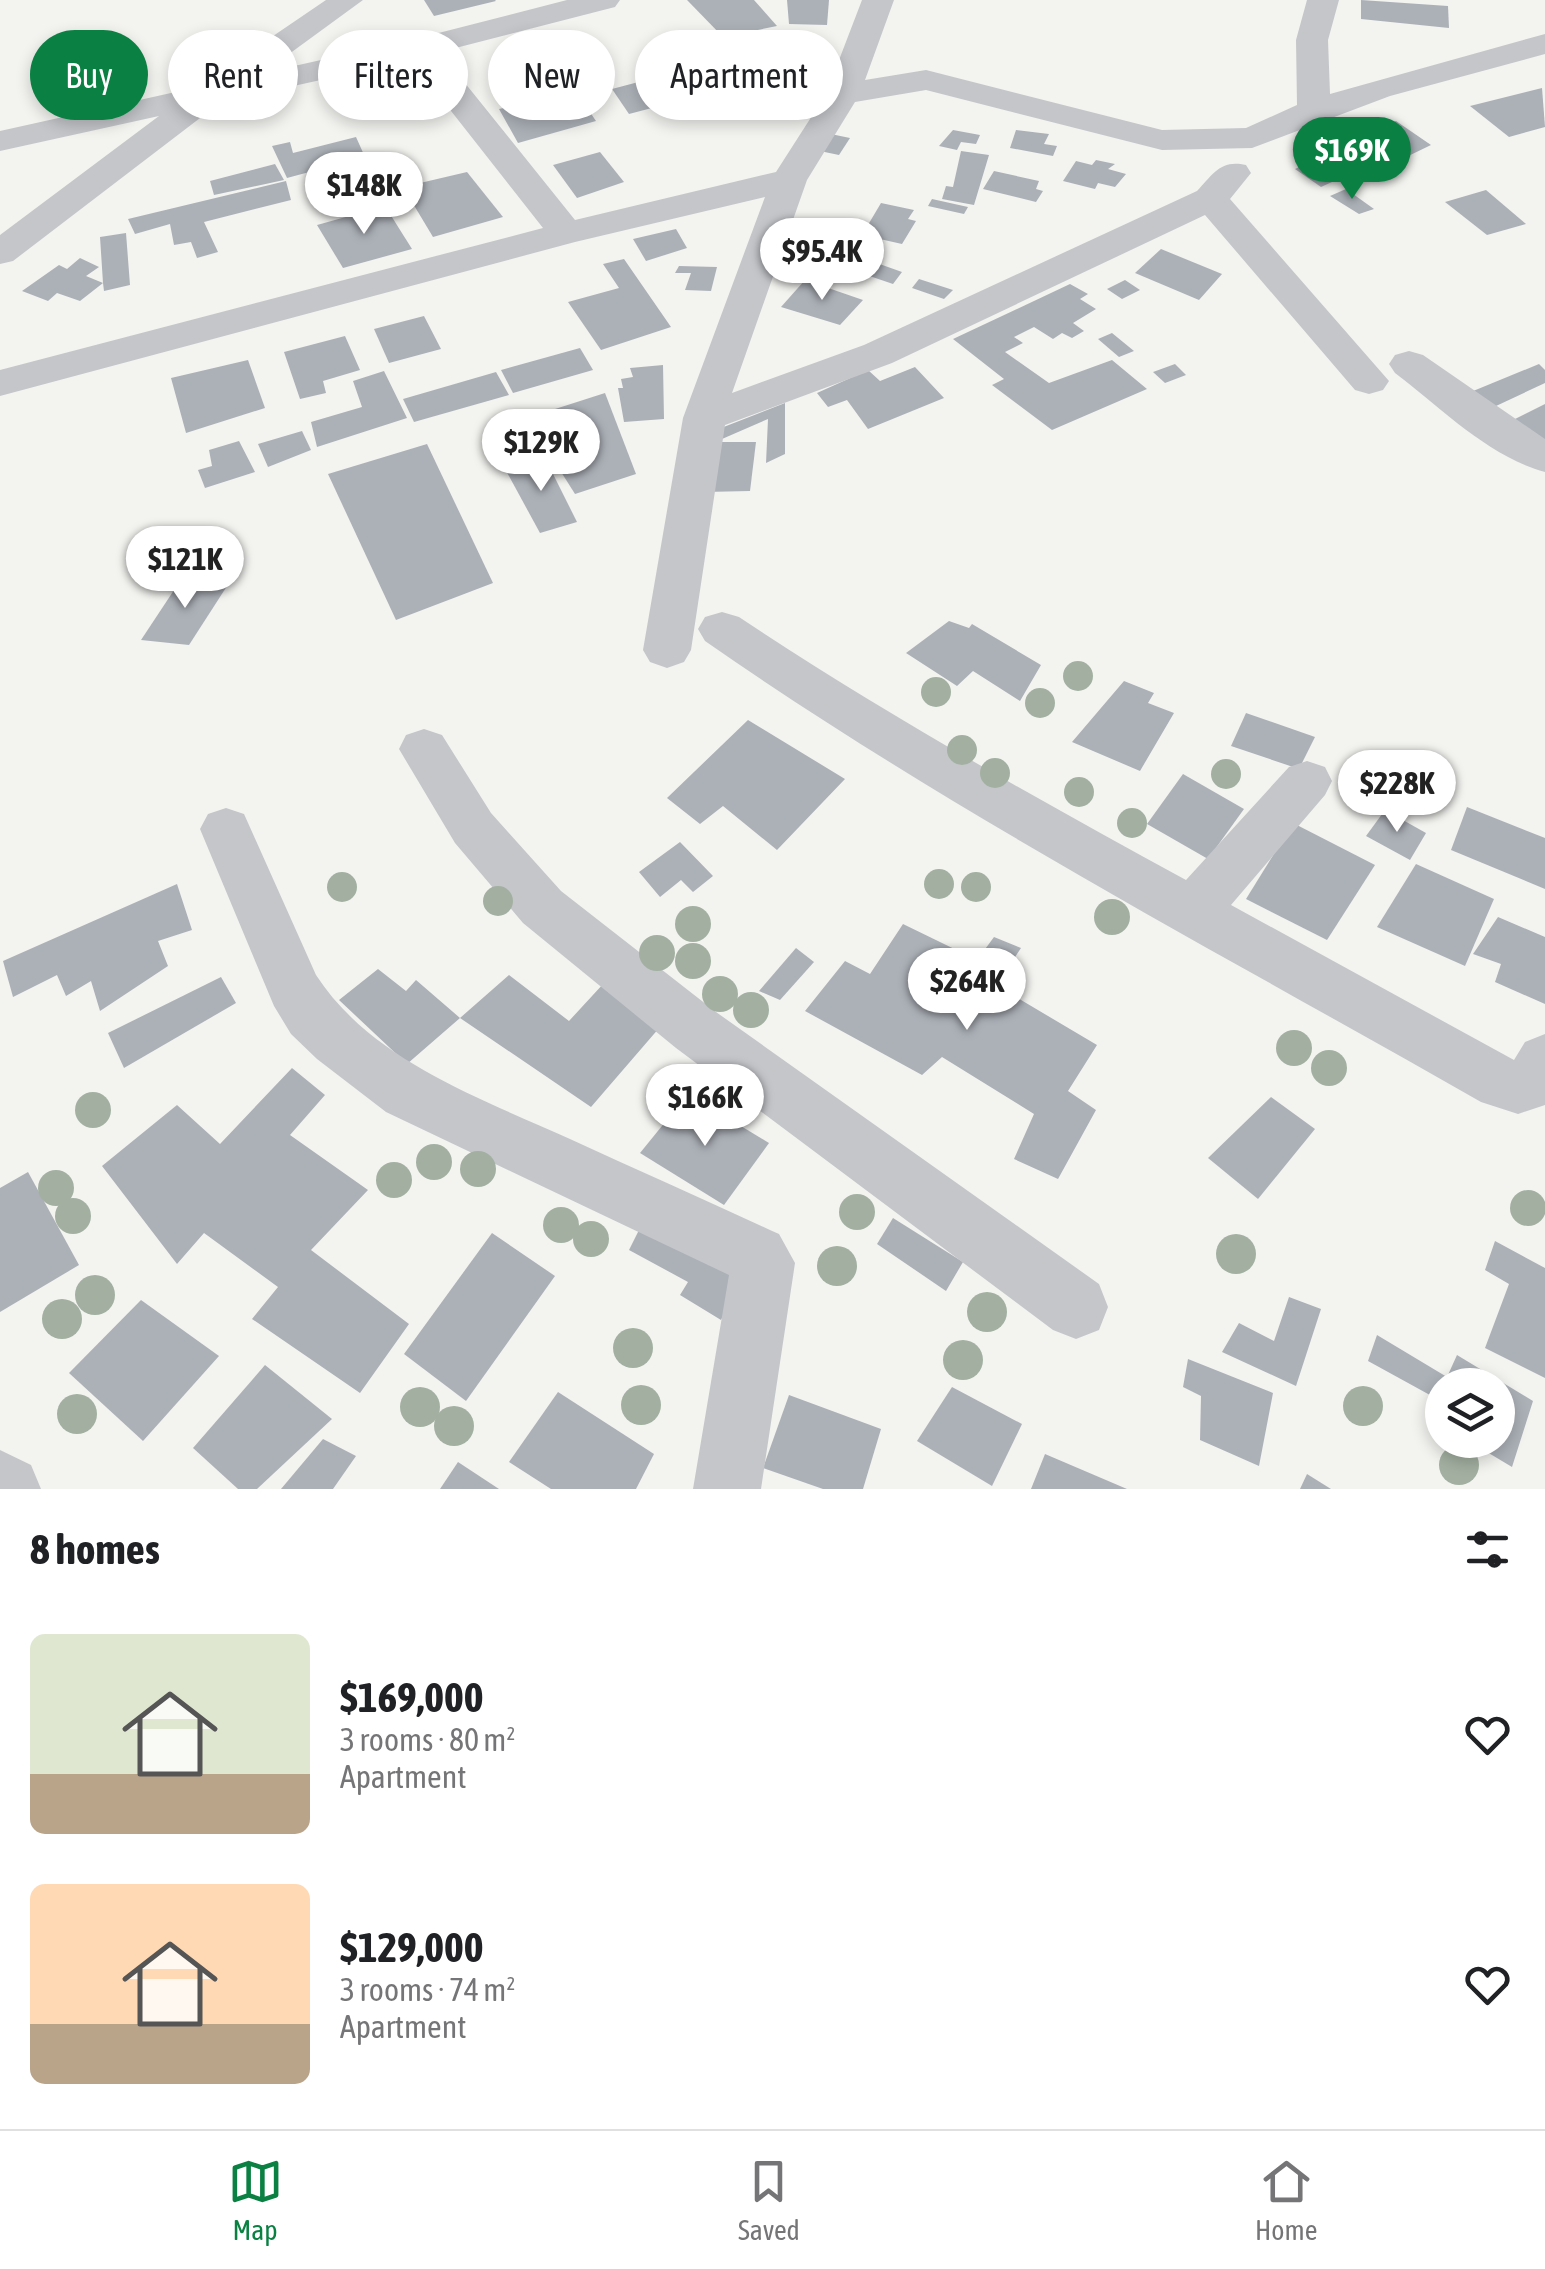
<!DOCTYPE html>
<meta charset="utf-8">
<style>
:root{--surface:#fff;--page:#f2f2f2;--text:#202124;--muted:#757577;--line:#e0e0e0;--accent:#0b8043}
body{margin:0;font-family:"Asap Condensed",sans-serif;background:var(--page);color:var(--text);height:100vh;display:flex;flex-direction:column;font-size:38px;white-space:nowrap}
*{box-sizing:border-box;margin:0}
p{font-size:32px;color:var(--muted)}
.icon{flex:none;width:55px;height:55px;fill:none;stroke:currentColor;stroke-width:2;stroke-linecap:round;stroke-linejoin:round}
.map{position:relative;height:1489px;overflow:hidden}
.details{display:flex;flex-direction:column;background:var(--surface);flex:1}
.details>*{flex:none}
.guide{position:absolute;left:30px;top:30px;width:1000px;height:90px;display:flex;gap:20px}
.buttons{position:absolute;left:1425px;top:1368px;display:grid;gap:20px}
.buttons a{display:grid;place-items:center;width:90px;height:90px;border-radius:50%;background:var(--surface);box-shadow:0 5px 15px #0003;font-size:50px}
.price{position:absolute;translate:-50% -85px;padding:0 22px;border-radius:35px;background:#fff;color:#222;font-size:32px;line-height:65px;filter:drop-shadow(0 2px 5px #0008)}
.price::after{content:'';position:absolute;left:50%;top:60px;width:30px;height:22px;margin-left:-15px;background:inherit;clip-path:polygon(0 0,100% 0,50% 100%)}
.price.current{background:var(--accent);color:#fff}
ul{padding:0;list-style:none}
li{display:flex;align-items:center;gap:30px;height:250px;padding:0 30px}
li span{display:grid;place-items:center;flex:none;width:280px;height:200px;border-radius:15px;color:#555}
li>.icon{margin-inline-start:auto}
span .icon{width:120px;height:120px;fill:#fffc;stroke-width:1}
li b{font-size:42px}
h2{display:flex;justify-content:space-between;align-items:center;height:120px;padding:0 30px;font-size:42px}
.chip{padding:0 35px;border-radius:45px;background:var(--surface);box-shadow:0 5px 15px #0003;font-size:35px;line-height:90px}
.chip.current{background:var(--accent);color:#fff}
.menu{display:flex;justify-content:space-around;align-items:center;height:140px;border-top:2px solid var(--line);background:var(--surface);font-size:28px;color:var(--muted)}
.menu a{display:grid;justify-items:center;gap:5px}
.menu .current{color:var(--accent)}
.map>svg:first-child{display:block}
</style>
<div class="map">
<svg width="1545" height="1489" viewBox="0 0 1545 1489">
<rect width="100%" height="100%" fill="#f3f4f0"/>
<g fill="#acb1b8">
<path d="M424 0H495L496 1 434 16Z"/>
<path d="M687 0H754L777 26 723 37Z"/>
<path d="M787 0H829L827 25 789 24Z"/>
<path d="M1361 0 1448 6 1449 28 1361 19Z"/>
<path d="M802 33 818 48 775 60 766 50 784 46 776 39Z"/>
<path d="M211 56 212 64 184 68 183 60Z"/>
<path d="M797 57 813 74 779 84 761 67Z"/>
<path d="M675 58V62L688 59 700 77 664 85 655 62Z"/>
<path d="M559 66 596 121 518 143 499 109 558 96 543 71Z"/>
<path d="M714 77 725 88 692 96 683 84Z"/>
<path d="M646 80 667 104 629 114 612 89Z"/>
<path d="M1542 88 1545 127 1509 137 1470 106Z"/>
<path d="M1396 121 1431 145 1400 160 1376 144 1385 140 1375 129Z"/>
<path d="M953 130 980 135 976 144 961 142 957 150 939 146Z"/>
<path d="M1016 130 1049 134 1044 144 1057 146 1053 156 1010 148Z"/>
<path d="M826 133 850 138 839 155 815 150Z"/>
<path d="M356 137 365 157 287 178 272 146 290 142 293 153Z"/>
<path d="M961 151 989 155 974 205 942 199 946 186 953 187Z"/>
<path d="M600 152 624 182 577 198 553 165Z"/>
<path d="M1319 158 1345 176 1321 187 1295 169Z"/>
<path d="M1096 160 1115 164 1108 169 1126 174 1115 187 1098 183 1095 189 1063 181 1076 161 1092 165Z"/>
<path d="M275 164 284 180 214 195 210 181Z"/>
<path d="M994 171 1039 181 1036 189 1043 191 1036 202 983 189Z"/>
<path d="M467 172 503 217 433 237 403 187Z"/>
<path d="M286 181 291 200 204 222 218 252 197 258 191 242 174 245 170 224 135 234 128 219Z"/>
<path d="M1346 189 1374 209 1359 214 1330 196Z"/>
<path d="M1486 190 1526 224 1487 235 1445 202Z"/>
<path d="M932 199 968 207 964 214 928 206Z"/>
<path d="M881 203 914 210 908 219 916 221 902 244 862 235Z"/>
<path d="M385 206 412 249 343 268 317 225Z"/>
<path d="M676 229 687 248 646 261 633 239Z"/>
<path d="M126 233 130 285 104 291 103 283 80 301 57 293 48 301 22 291 59 265 67 269 80 258 99 267 86 276 103 283 100 237Z"/>
<path d="M1161 249 1222 274 1199 300 1135 273Z"/>
<path d="M857 256 902 272 893 284 846 268Z"/>
<path d="M624 259 671 327 601 350 568 302 619 288 603 264Z"/>
<path d="M679 266 717 267 711 291 685 290 691 273H675Z"/>
<path d="M919 279 953 290 944 299 912 288Z"/>
<path d="M805 280 863 300 840 325 781 307Z"/>
<path d="M1125 280 1140 290 1122 299 1107 289Z"/>
<path d="M1070 284 1088 294 1080 299 1096 309 1073 323 1084 331 1072 338 1062 333 1053 339 1034 327 1014 337 1023 343 1005 352 1049 383 1112 360 1147 389 1052 430 992 385 1004 379 953 339Z"/>
<path d="M424 316 441 349 389 363 374 329Z"/>
<path d="M1112 333 1134 351 1119 357 1098 339Z"/>
<path d="M345 336 360 370 323 381 326 393 300 399 284 352Z"/>
<path d="M580 348 593 370 513 393 501 370Z"/>
<path d="M248 360 265 408 186 433 171 378Z"/>
<path d="M1175 364 1186 375 1165 383 1153 372Z"/>
<path d="M1539 364 1545 370V383L1481 413 1461 396Z"/>
<path d="M663 365 664 419 624 422 618 388H623L621 379 633 377 630 368Z"/>
<path d="M915 367 944 398 868 429 847 400 828 407 817 393 868 370 880 381Z"/>
<path d="M384 371 407 418 317 447 311 422 362 407 353 381Z"/>
<path d="M496 372 509 395 414 422 403 399Z"/>
<path d="M605 393 636 474 575 494 527 418Z"/>
<path d="M785 403V454L766 463 768 419 722 439 716 430Z"/>
<path d="M1545 404V452L1503 425Z"/>
<path d="M302 431 311 450 268 467 258 444Z"/>
<path d="M239 441 255 472 205 488 198 470 212 466 209 450Z"/>
<path d="M713 442H756L750 491 704 492Z"/>
<path d="M427 444 493 583 396 620 328 474Z"/>
<path d="M544 456 577 522 540 533 504 467Z"/>
<path d="M184 575 229 583 189 645 141 640Z"/>
<path d="M949 621 969 628 972 624 1041 665 1020 701 973 671 957 686 906 653Z"/>
<path d="M1124 681 1154 693 1148 703 1174 713 1140 771 1072 742Z"/>
<path d="M1246 713 1315 737 1299 769 1231 746Z"/>
<path d="M748 720 845 779 777 850 723 806 700 824 667 798Z"/>
<path d="M1183 774 1244 809 1208 859 1147 824Z"/>
<path d="M1467 807 1545 838V889L1451 850Z"/>
<path d="M1385 810 1426 833 1410 860 1366 836Z"/>
<path d="M1293 823 1375 865 1327 940 1246 899Z"/>
<path d="M680 842 713 876 693 892 681 880 660 897 639 872Z"/>
<path d="M1416 864 1494 899 1465 966 1377 927Z"/>
<path d="M177 884 192 930 158 941 168 966 100 1011 91 981 66 996 57 975 13 997 3 961Z"/>
<path d="M1498 917 1545 937V1004L1495 982 1501 964 1473 954Z"/>
<path d="M903 924 977 960 994 937 1021 948 979 1012 999 987 1097 1045 1068 1091 1096 1110 1058 1179 1014 1159 1034 1114 942 1057 922 1075 805 1011 845 961 870 974Z"/>
<path d="M796 948 814 962 780 1000 759 991Z"/>
<path d="M378 969 406 991 416 980 460 1018 407 1064 339 1000Z"/>
<path d="M509 975 569 1021 604 983 660 1027 591 1107 460 1018Z"/>
<path d="M221 977 236 1003 124 1068 108 1033Z"/>
<path d="M292 1068 325 1095 290 1135 368 1190 311 1250 409 1324 360 1393 252 1319 278 1287 204 1233 177 1264 102 1166 177 1105 220 1144Z"/>
<path d="M688 1094 769 1143 724 1205 640 1153Z"/>
<path d="M1271 1097 1315 1129 1258 1199 1208 1158Z"/>
<path d="M28 1172 79 1265 0 1312V1188Z"/>
<path d="M893 1218 963 1262 946 1291 877 1244Z"/>
<path d="M641 1226 743 1276 721 1320 680 1295 688 1282 629 1250Z"/>
<path d="M492 1233 555 1276 466 1401 404 1354Z"/>
<path d="M1495 1241 1545 1268V1378L1485 1348 1509 1284 1485 1270Z"/>
<path d="M1289 1297 1321 1309 1296 1386 1222 1352 1239 1323 1274 1341Z"/>
<path d="M141 1300 219 1356 143 1441 69 1373Z"/>
<path d="M1377 1335 1447 1377 1457 1355 1533 1401 1512 1467 1467 1440H1498V1385H1442V1426L1431 1419 1439 1400 1368 1361Z"/>
<path d="M1188 1359 1273 1393 1259 1466 1200 1440 1201 1396 1183 1387Z"/>
<path d="M265 1365 332 1419 257 1489H238L193 1448Z"/>
<path d="M952 1387 1022 1424 992 1486 917 1441Z"/>
<path d="M558 1392 654 1454 636 1489H551L509 1462Z"/>
<path d="M789 1395 881 1429 863 1489H823L763 1468Z"/>
<path d="M323 1439 356 1456 333 1489H281Z"/>
<path d="M1045 1454 1127 1489H1031Z"/>
<path d="M458 1462 499 1489H440Z"/>
<path d="M1307 1474 1331 1489H1300Z"/>
</g>
<g fill="none" stroke-linecap="round" stroke-linejoin="round">
<g fill="#c4c6ca" fill-rule="evenodd">
<path d="M326 0H363L263 73 379 47 374 40 379 33 390 30 419 38 567 0H620L615 7 440 52 575 220 776 172 826 94 862 0H894L865 80 926 70 1162 130 1246 128 1297 105 1296 40 1307 0H1339L1328 40 1330 94 1545 34V54L1390 96 1252 148 1162 150 926 90 855 102 807 180 732 393 864 345 1197 191C1213 174 1221 159 1246 165L1251 173 1230 199 1389 381 1383 390 1369 394 1355 390 1205 215 892 363 725 425 691 650 684 662 667 668 650 662 643 650 683 418 765 197 575 242 0 396V370L543 228 411 60 221 102 13 261 0 264V235L159 116 0 151V131L198 87Z"/>
<path d="M1409 351 1423 355 1545 439V472C1489 457 1440 407 1395 373L1389 364 1395 355Z"/>
<path d="M722 612 739 617C883 713 1034 797 1186 880L1289 767 1307 761 1325 767 1332 781 1325 795 1231 905 1514 1060 1525 1042 1545 1034V1105L1518 1114 1481 1102C1220 953 952 813 705 641L698 629 705 617Z"/>
<path d="M424 729 442 735 491 813 561 891 716 1012 1099 1284 1108 1307 1099 1330 1076 1339 1053 1330 676 1048 523 923 455 843 399 749 406 735Z"/>
<path d="M226 808 244 814 316 975C372 1061 480 1098 570 1139 640 1171 709 1202 779 1234L795 1263 761 1489H693L729 1275 386 1112 317 1059 291 1034 274 1006 200 829 208 814Z"/>
<path d="M0 1450 31 1465 41 1489H0Z"/>
</g>
</g>
<g fill="#a3b0a1">
<circle cx="1078" cy="676" r="15"/>
<circle cx="936" cy="692" r="15"/>
<circle cx="1040" cy="703" r="15"/>
<circle cx="962" cy="750" r="15"/>
<circle cx="995" cy="773" r="15"/>
<circle cx="1226" cy="774" r="15"/>
<circle cx="1079" cy="792" r="15"/>
<circle cx="1132" cy="823" r="15"/>
<circle cx="939" cy="884" r="15"/>
<circle cx="342" cy="887" r="15"/>
<circle cx="976" cy="887" r="15"/>
<circle cx="498" cy="901" r="15"/>
<circle cx="1112" cy="917" r="18"/>
<circle cx="693" cy="924" r="18"/>
<circle cx="657" cy="953" r="18"/>
<circle cx="693" cy="961" r="18"/>
<circle cx="720" cy="994" r="18"/>
<circle cx="751" cy="1010" r="18"/>
<circle cx="1294" cy="1048" r="18"/>
<circle cx="1329" cy="1068" r="18"/>
<circle cx="93" cy="1110" r="18"/>
<circle cx="434" cy="1162" r="18"/>
<circle cx="478" cy="1169" r="18"/>
<circle cx="394" cy="1180" r="18"/>
<circle cx="56" cy="1188" r="18"/>
<circle cx="1528" cy="1208" r="18"/>
<circle cx="857" cy="1212" r="18"/>
<circle cx="73" cy="1216" r="18"/>
<circle cx="561" cy="1225" r="18"/>
<circle cx="591" cy="1239" r="18"/>
<circle cx="1236" cy="1254" r="20"/>
<circle cx="837" cy="1266" r="20"/>
<circle cx="95" cy="1295" r="20"/>
<circle cx="987" cy="1312" r="20"/>
<circle cx="62" cy="1319" r="20"/>
<circle cx="633" cy="1348" r="20"/>
<circle cx="963" cy="1360" r="20"/>
<circle cx="641" cy="1405" r="20"/>
<circle cx="1363" cy="1406" r="20"/>
<circle cx="420" cy="1407" r="20"/>
<circle cx="77" cy="1414" r="20"/>
<circle cx="454" cy="1426" r="20"/>
<circle cx="1459" cy="1465" r="20"/>
</g>
</svg>
<div class="buttons">
<a><svg class="icon" aria-label="layers" viewBox="0 0 24 24"><path d="M12 4l9 5-9 5-9-5zM3 14l9 5 9-5"/></svg></a>
</div>
<b class="price current" style="left:1352px;top:202px">$169K</b>
<b class="price" style="left:364px;top:237px">$148K</b>
<b class="price" style="left:822px;top:303px">$95.4K</b>
<b class="price" style="left:541px;top:494px">$129K</b>
<b class="price" style="left:185px;top:611px">$121K</b>
<b class="price" style="left:1397px;top:835px">$228K</b>
<b class="price" style="left:967px;top:1033px">$264K</b>
<b class="price" style="left:705px;top:1149px">$166K</b>
<div class="guide">
<a class="chip current">Buy</a>
<a class="chip">Rent</a>
<a class="chip">Filters</a>
<a class="chip">New</a>
<a class="chip">Apartment</a>
</div>
</div>
<section class="details">
<h2>8 homes<svg class="icon" aria-label="filters" viewBox="0 0 24 24"><path d="M4 7h16M4 17h16"/><circle cx="9" cy="7" r="2"/><circle cx="15" cy="17" r="2"/></svg></h2>
<ul>
<li><span style="background:linear-gradient(#dfe7d0 70%,#b9a48a 0)"><svg class="icon" aria-label="home" viewBox="0 0 24 24"><path d="M3 11l9-7 9 7M6 9v11h12V9"/></svg></span><div><b>$169,000</b><p>3 rooms · 80 m²</p><p>Apartment</p></div><svg class="icon" aria-label="heart" viewBox="0 0 24 24"><path d="M12 20l-8-8c-3-5 5-10 8-4 3-6 11-1 8 4z"/></svg></li>
<li><span style="background:linear-gradient(#ffd9b3 70%,#b9a48a 0)"><svg class="icon" aria-label="home" viewBox="0 0 24 24"><path d="M3 11l9-7 9 7M6 9v11h12V9"/></svg></span><div><b>$129,000</b><p>3 rooms · 74 m²</p><p>Apartment</p></div><svg class="icon" aria-label="heart" viewBox="0 0 24 24"><path d="M12 20l-8-8c-3-5 5-10 8-4 3-6 11-1 8 4z"/></svg></li>
</ul>
</section>
<nav class="menu">
<a class="current"><svg class="icon" aria-label="map" viewBox="0 0 24 24"><path d="M3 6l6-2 6 2 6-2v14l-6 2-6-2-6 2zM9 4v14M15 6v14"/></svg>Map</a>
<a><svg class="icon" aria-label="saved" viewBox="0 0 24 24"><path d="M7 4h10v16l-5-4-5 4z"/></svg>Saved</a>
<a><svg class="icon" aria-label="home" viewBox="0 0 24 24"><path d="M3 11l9-7 9 7M6 9v11h12V9"/></svg>Home</a>
</nav>
